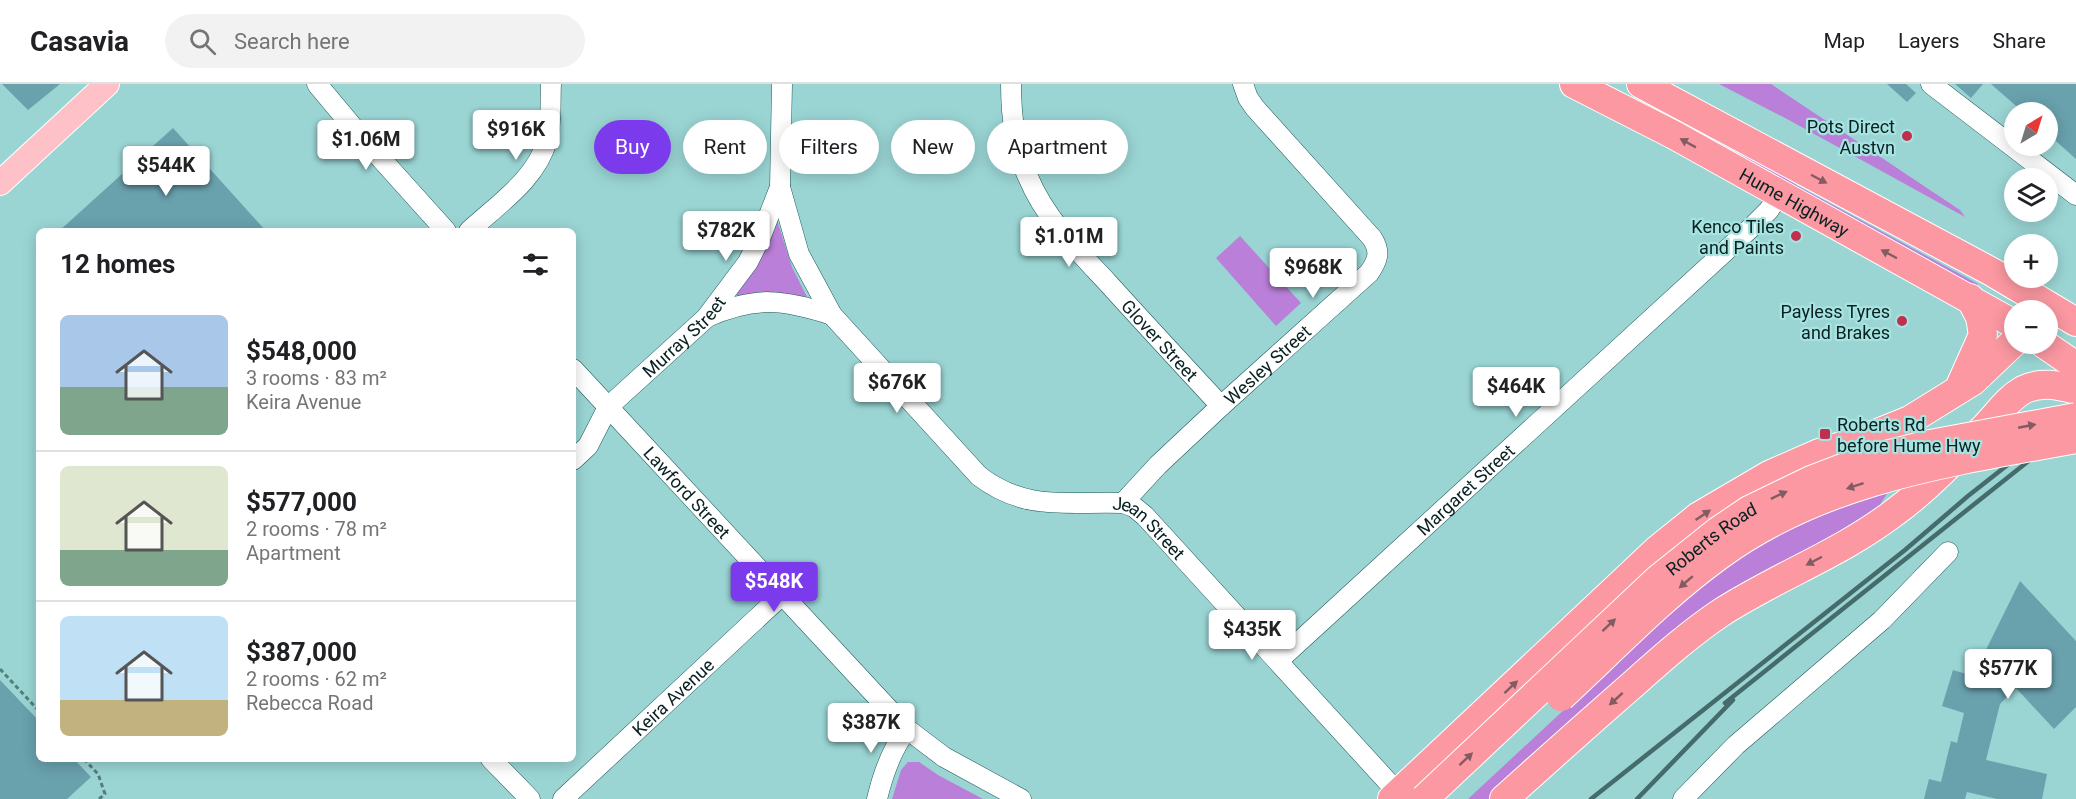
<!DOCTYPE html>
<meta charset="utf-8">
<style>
:root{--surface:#fff;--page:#f2f2f2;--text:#202124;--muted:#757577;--line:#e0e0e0;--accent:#7c3aed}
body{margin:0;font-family:Roboto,sans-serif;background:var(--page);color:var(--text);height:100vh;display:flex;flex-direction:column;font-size:22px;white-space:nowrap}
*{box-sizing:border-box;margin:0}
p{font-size:20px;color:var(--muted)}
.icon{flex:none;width:33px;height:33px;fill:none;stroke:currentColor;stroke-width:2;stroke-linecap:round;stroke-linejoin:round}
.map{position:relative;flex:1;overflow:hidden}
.sheet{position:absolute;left:36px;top:144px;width:540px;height:534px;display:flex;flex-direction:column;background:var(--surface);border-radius:9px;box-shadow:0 3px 15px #0003}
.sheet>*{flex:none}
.top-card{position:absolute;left:594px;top:36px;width:570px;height:54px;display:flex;gap:12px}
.needle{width:39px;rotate:38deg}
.tools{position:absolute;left:2004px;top:18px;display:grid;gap:12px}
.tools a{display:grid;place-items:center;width:54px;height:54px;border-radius:50%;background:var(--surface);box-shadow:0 3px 15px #0003;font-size:30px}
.price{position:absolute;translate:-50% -51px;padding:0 14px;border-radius:6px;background:#fff;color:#222;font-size:20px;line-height:39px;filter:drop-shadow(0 2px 3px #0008)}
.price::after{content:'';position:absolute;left:50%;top:36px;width:18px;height:14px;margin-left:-9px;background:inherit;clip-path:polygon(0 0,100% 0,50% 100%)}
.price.active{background:var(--accent);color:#fff}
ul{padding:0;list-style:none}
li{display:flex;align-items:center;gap:18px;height:150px;padding:0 24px}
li+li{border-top:2px solid var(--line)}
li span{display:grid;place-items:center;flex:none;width:168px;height:120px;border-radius:9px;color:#555}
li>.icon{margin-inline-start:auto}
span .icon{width:72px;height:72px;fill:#fffc;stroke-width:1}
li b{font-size:26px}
h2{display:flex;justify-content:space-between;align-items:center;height:72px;padding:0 24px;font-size:26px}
.chip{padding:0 21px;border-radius:27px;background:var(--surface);box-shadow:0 3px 15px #0003;font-size:21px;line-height:54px}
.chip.active{background:var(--accent);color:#fff}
header{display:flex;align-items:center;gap:36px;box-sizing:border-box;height:84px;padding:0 30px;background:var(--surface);border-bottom:2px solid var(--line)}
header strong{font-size:28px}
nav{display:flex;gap:33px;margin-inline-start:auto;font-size:21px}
.search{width:420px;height:54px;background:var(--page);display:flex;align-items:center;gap:15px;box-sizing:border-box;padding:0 21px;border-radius:33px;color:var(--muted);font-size:22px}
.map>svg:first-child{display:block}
</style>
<header>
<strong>Casavia</strong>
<div class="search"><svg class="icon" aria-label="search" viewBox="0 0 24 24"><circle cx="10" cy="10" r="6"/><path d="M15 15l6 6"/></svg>Search here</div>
<nav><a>Map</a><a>Layers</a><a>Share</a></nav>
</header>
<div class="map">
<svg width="2076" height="715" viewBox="0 0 2076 715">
<rect width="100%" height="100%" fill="#9ad5d4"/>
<g fill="#ba7fd8">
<path d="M1719 0H1771L1960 126 1965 133 1787 35Z"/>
<path d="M1733 65 1758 75 1798 102 1978 200 1975 206 1772 94Z"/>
<path d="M777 136 792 183 807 213 780 209 737 212V209L756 181Z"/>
<path d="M1240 152 1301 219 1276 242 1216 174Z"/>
<path d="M1888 408 1873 432 1837 452 1496 715H1468L1679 519 1751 464 1826 425Z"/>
<path d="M908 678H919L938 691 983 715H892L901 686Z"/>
</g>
<g fill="#69a1ad">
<path d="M2 0H60L28 26Z"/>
<path d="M1887 0H1906L1916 9 1907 18Z"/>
<path d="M1955 0H1983L1971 14Z"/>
<path d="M1991 0H2076V75L2048 50V28H2023Z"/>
<path d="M173 44 266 147H59Z"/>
<path d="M2020 497 2076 557V623L2054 645 2016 604 2000 620 1986 676 2047 690 2042 715H1997L1967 708 1965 715H1924L1929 695 1941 698 1951 657 1957 659 1964 629 1942 622 1953 586 1973 592Z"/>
<path d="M0 596 39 637V675H74L91 693 67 715H0Z"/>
</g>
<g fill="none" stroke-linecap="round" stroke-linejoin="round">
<defs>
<g id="minor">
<path d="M317 0 357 48 446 147"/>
<path id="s1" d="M1011 0C1011 31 1015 65 1028 93 1045 134 1077 166 1107 198 1145 240 1183 281 1221 322"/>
<path d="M1931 0 2076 111"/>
<path id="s2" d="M780 103 799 170 832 231 979 392C1026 428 1068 417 1123 419L1134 423 1145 432 1398 709"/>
<path d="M469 147C497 121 537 95 547 56 552 38 550 19 551 0"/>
<path d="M707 233C755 212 783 215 832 231"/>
<path id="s3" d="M573 285 907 645 944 673 1021 715"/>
<path id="s4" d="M573 376 588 362 608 323 706 234 748 178 761 152 780 103 782 0"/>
<path id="s5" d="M1123 419 1158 381 1221 322 1369 189C1378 176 1381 168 1372 154L1255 24 1248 14 1243 0"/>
<path id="s6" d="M1278 577 1755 140 1769 126 1779 110"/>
<path d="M491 675 530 715"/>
<path id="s7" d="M563 715 782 511"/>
<path d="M877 715C883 690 891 666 907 645"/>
<path d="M1683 715 1736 661 1882 536 1948 468"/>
</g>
<path id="major" d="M0 99 107 0"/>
<g id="highway">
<path id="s8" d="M1574 0 1674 51 2014 240"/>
<path d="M1641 0 1992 188 2076 238"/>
<path d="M2044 260 2076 282"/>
<path d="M1961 300 1983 251 1980 233 1970 214"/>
<path d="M1392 715 1657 466 1699 432 1769 391 1819 369 1863 355 1910 336 1973 297 2014 258"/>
<path d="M1504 715C1544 679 1583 644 1623 609 1655 581 1686 552 1722 528 1778 492 1842 469 1895 428 1928 404 1956 374 1984 344 1997 331 2007 315 2023 306 2041 297 2058 301 2076 306"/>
</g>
</defs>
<use href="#minor" stroke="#1b5857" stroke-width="21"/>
<use href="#major" stroke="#fff" stroke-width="26"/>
<use href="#highway" stroke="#fff" stroke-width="30"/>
<g stroke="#547e7d" stroke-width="3" stroke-dasharray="4.5 3" stroke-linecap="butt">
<path d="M0 585 39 627"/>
<path d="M84 675 98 690 105 710 99 715"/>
</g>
<use href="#minor" stroke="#fff" stroke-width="20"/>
<use href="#major" stroke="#fdc1c7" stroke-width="24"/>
<use href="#highway" stroke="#fb98a2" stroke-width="28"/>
<g stroke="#456b6b" stroke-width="4.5">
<path d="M1725 619 2076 339"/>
<path d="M1591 715 1905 466 1968 412 2076 327"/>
<path d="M1637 715 1733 616"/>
</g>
<defs>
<g id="highway-bridge">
<path d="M1561 613C1613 565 1663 512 1720 471 1826 394 1952 378 2076 355"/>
<path id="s9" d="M1424 715 1658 495 1718 447 1749 426 1811 396 1858 378 1925 361 2076 333"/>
</g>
</defs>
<use href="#highway-bridge" stroke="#fff" stroke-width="30" stroke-linecap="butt"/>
<use href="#highway-bridge" stroke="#fb98a2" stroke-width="28"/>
</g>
<defs><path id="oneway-solid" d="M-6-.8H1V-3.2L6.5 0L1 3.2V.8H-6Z" transform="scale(1.5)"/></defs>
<g fill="#825c62">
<use href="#oneway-solid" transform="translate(1688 59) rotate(-151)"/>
<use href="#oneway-solid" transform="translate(1819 95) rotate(28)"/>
<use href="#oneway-solid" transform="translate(1889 170) rotate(-152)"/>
<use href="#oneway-solid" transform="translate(2027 342) rotate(-11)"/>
<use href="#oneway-solid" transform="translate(1855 402) rotate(162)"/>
<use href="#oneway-solid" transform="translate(1779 411) rotate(-25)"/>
<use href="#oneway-solid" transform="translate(1703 431) rotate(-34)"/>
<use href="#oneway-solid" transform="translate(1814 477) rotate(152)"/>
<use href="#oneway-solid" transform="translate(1686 498) rotate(139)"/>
<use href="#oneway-solid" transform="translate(1609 541) rotate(-43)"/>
<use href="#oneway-solid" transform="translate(1511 603) rotate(-43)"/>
<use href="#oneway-solid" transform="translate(1616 615) rotate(138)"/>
<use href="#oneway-solid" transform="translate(1466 675) rotate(-43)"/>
</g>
<g fill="#bf2f4e" stroke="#a6e3e1" stroke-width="2">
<circle cx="1907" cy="52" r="6"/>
<circle cx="1796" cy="152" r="6"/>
<circle cx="1902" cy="237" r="6"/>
<rect x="1819" y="344" width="12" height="12" rx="3"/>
</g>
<g text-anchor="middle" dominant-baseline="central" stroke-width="4.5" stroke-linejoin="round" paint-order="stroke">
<g font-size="18" fill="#092121" stroke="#a6e3e1" text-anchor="end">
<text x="1895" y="42">Pots Direct<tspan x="1895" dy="21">Austvn</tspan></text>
<text x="1784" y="142">Kenco Tiles<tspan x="1784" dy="21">and Paints</tspan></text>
<text x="1890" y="227">Payless Tyres<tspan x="1890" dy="21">and Brakes</tspan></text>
<text x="1837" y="340" text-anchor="start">Roberts Rd<tspan x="1837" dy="21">before Hume Hwy</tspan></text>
</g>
<g font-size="18" fill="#092121" stroke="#a6e3e1">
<text stroke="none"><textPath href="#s8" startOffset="250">Hume Highway</textPath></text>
<text stroke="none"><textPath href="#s4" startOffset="168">Murray Street</textPath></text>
<text stroke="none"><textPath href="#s1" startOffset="306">Glover Street</textPath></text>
<text stroke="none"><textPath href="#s5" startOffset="200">Wesley Street</textPath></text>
<text stroke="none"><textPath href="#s6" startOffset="254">Margaret Street</textPath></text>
<text stroke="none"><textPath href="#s3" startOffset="168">Lawford Street</textPath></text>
<text stroke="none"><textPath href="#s2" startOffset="542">Jean Street</textPath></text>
<text stroke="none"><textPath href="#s9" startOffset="388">Roberts Road</textPath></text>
<text stroke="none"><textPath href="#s7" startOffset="150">Keira Avenue</textPath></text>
</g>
</g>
</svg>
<div class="tools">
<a><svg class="needle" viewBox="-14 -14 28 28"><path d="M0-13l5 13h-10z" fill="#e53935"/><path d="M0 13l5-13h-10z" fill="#757577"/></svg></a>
<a><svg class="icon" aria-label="layers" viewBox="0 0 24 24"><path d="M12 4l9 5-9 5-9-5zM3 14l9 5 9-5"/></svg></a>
<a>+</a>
<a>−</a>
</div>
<b class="price" style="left:516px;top:77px">$916K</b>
<b class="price" style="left:366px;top:87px">$1.06M</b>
<b class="price" style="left:166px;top:113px">$544K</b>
<b class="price" style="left:726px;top:178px">$782K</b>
<b class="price" style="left:1069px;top:184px">$1.01M</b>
<b class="price" style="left:1313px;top:215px">$968K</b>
<b class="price" style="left:897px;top:330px">$676K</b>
<b class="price" style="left:1516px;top:334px">$464K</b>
<b class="price active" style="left:774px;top:529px">$548K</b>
<b class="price" style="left:1252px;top:577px">$435K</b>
<b class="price" style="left:2008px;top:616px">$577K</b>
<b class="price" style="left:871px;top:670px">$387K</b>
<div class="top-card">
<a class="chip active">Buy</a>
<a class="chip">Rent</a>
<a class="chip">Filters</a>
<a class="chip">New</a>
<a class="chip">Apartment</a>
</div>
<section class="sheet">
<h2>12 homes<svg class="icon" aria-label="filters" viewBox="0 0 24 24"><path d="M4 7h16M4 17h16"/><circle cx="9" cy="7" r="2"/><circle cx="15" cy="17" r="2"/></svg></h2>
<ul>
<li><span style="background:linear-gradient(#a9c7e8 60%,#7fa58c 0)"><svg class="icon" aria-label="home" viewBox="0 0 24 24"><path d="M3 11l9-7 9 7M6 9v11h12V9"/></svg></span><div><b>$548,000</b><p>3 rooms · 83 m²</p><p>Keira Avenue</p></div></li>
<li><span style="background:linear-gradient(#dfe7d0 70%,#7fa58c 0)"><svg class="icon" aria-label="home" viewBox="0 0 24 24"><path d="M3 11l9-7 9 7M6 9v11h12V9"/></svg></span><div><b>$577,000</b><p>2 rooms · 78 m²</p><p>Apartment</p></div></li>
<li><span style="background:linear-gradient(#bfe0f5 70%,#c2b280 0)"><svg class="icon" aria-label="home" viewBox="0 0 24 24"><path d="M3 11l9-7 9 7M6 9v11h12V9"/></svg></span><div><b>$387,000</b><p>2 rooms · 62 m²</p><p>Rebecca Road</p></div></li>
</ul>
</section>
</div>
